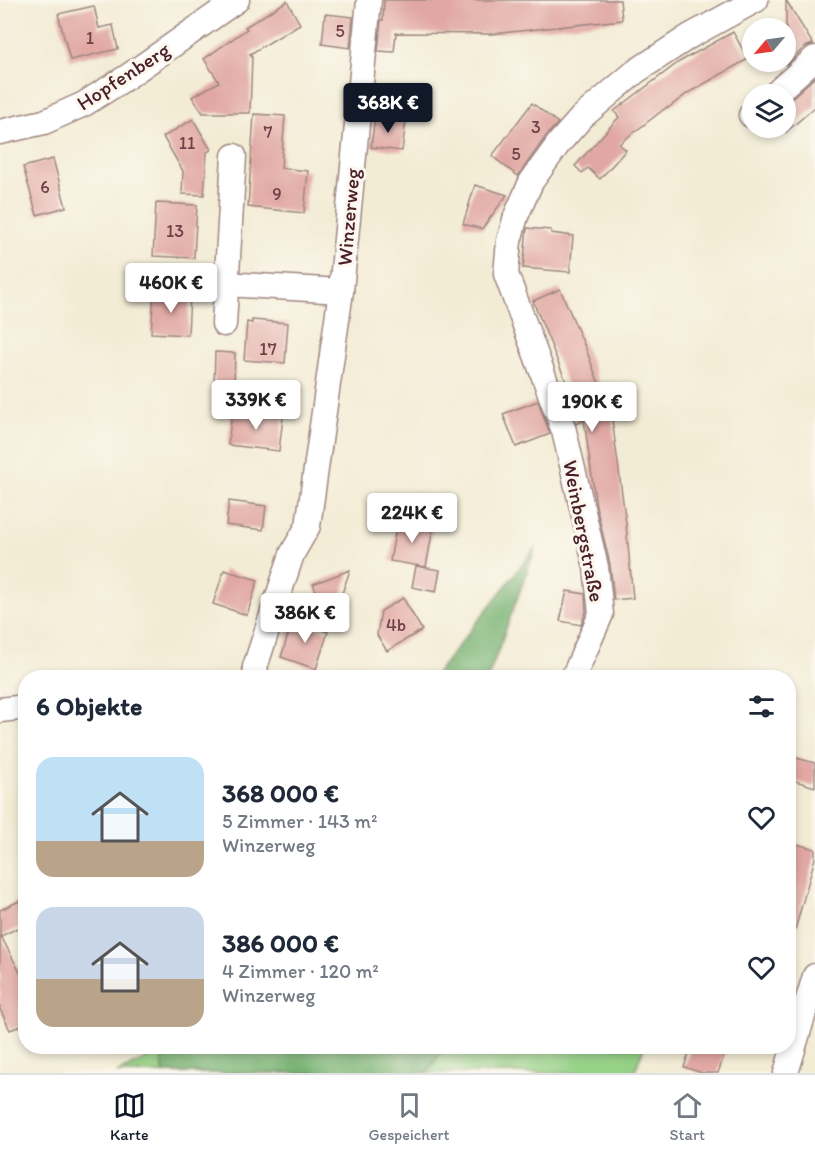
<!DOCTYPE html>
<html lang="de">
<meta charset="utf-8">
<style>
:root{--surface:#fff;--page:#f6f6f7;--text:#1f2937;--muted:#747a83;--line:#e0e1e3;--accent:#111827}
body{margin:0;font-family:Itim,sans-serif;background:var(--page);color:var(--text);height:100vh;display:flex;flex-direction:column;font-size:22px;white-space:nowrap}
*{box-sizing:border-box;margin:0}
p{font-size:20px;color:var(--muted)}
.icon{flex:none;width:33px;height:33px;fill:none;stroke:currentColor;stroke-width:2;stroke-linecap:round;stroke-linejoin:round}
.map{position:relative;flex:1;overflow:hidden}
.panel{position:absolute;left:18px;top:670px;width:778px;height:384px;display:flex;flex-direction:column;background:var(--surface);border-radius:24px;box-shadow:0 3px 9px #0003}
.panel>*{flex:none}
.needle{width:39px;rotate:241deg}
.buttons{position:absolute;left:742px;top:18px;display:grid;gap:12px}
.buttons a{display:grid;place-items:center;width:54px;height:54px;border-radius:50%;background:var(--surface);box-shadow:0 3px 9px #0003;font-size:30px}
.price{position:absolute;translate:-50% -51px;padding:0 14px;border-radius:6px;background:#fff;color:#222;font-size:20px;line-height:39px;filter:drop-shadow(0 2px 3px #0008)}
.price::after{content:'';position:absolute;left:50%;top:36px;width:18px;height:14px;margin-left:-9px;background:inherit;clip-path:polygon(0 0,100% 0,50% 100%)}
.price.current{background:var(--accent);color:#fff}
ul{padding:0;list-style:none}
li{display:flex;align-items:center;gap:18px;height:150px;padding:0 18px}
li span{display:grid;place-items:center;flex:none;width:168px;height:120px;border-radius:18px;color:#555}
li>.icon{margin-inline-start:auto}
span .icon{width:72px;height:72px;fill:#fffc;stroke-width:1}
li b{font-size:26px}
h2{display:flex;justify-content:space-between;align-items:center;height:72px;padding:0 18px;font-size:26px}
.menu{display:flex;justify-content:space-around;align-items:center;height:84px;border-top:2px solid var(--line);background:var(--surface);font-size:16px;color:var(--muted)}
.menu a{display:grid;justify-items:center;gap:3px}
.menu .current{color:var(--accent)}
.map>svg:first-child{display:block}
</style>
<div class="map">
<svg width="815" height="1073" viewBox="0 0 815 1073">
<rect width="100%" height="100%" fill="#fbf7ec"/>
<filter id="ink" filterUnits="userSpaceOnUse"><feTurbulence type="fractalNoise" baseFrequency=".0167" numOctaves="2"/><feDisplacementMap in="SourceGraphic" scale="12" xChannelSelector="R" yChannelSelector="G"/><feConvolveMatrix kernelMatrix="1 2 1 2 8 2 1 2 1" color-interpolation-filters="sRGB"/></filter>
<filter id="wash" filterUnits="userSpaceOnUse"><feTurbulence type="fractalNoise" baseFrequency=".008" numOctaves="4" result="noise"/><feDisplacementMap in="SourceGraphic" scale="24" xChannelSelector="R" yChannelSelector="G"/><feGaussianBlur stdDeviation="1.35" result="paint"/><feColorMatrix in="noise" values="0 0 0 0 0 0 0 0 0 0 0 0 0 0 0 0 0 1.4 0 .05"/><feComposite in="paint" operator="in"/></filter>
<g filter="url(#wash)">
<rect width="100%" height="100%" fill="#f3ecd5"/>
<g fill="#95d186" stroke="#707858" stroke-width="1.5">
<path d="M445 1047H644L634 1073H426Z"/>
<path d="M161 1052 164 1073H117Z"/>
</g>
<g fill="#78b373" stroke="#61694f" stroke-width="1.5">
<path d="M536 547 488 678H433Z"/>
<path d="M162 1047H445L426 1073H164L161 1052Z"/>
</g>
<g id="blocks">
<g fill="#e1a7a3">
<path d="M384 0H620L622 20 492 34 396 33 394 52 378 51 381 20H383Z"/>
<path d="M786 0 813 44 805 47 786 65Z"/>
<path d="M287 1 300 24 250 54 252 57 250 113H203L192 97 219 82 204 59 247 29 245 27Z"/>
<path d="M94 6 99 28 113 25 118 49 70 60 58 14Z"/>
<path d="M325 14 353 17 350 48 322 44Z"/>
<path d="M733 32 748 59 688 93 668 108 667 107 619 144 626 150 600 179 588 168 582 173 575 166 619 117 614 111 679 62Z"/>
<path d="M815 77V107L786 132V103Z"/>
<path d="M532 103 558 123 547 135 518 176 492 156Z"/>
<path d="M254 114 285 116 281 168 308 171 304 213 248 207Z"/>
<path d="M375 116 406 120 402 151 371 147Z"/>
<path d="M193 119 211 150 207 152 204 195 182 194 183 171 163 137Z"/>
<path d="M53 159 66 207 37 215 23 167Z"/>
<path d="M475 185 507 195 482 229 463 224Z"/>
<path d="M156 203 197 205 194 258 153 256Z"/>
<path d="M527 228 551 230V233L573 236 570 272 523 268Z"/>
<path d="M560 289 586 349 612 419 626 524 633 598 614 600 610 564 596 506 584 420 576 424 564 390 569 389 533 301Z"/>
<path d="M154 292 190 295 188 335 151 333Z"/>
<path d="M252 320 288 323 285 363 244 360 247 322 252 323Z"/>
<path d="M215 352 235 353 234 387 214 386Z"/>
<path d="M538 401 550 434 516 447 503 414Z"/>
<path d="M232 411 283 417 279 451 228 445Z"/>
<path d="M229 501 266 506 263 530 226 525Z"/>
<path d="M397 522 433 528 426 567 390 561Z"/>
<path d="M416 566 440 570 436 592 412 587Z"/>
<path d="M224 570 258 580 247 615 213 604Z"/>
<path d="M350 570 331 626 313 584Z"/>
<path d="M567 591 585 594 586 612 581 625 560 621Z"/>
<path d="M403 598 422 630 387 651 377 635 381 611Z"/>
<path d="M293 620 328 632 316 669 281 657Z"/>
<path d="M789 756 815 763V787L789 779Z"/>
<path d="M789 842 815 849V858L795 930 789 929Z"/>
<path d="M19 901 26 916V924L1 936 26 984V1024L10 1030 0 1009V910Z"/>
<path d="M691 1047H727L718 1073H702L684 1067Z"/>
</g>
</g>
</g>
<g filter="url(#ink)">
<use href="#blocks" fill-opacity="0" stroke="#9e8680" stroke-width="1.5"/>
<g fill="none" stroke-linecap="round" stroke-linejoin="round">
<defs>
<g id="street">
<path d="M775 94 815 58"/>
<path d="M751 115 753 114"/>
<path d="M0 132 44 122 84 104 127 77 237 0"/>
<path d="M226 284 341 291"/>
<path d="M224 324 234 156"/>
<path d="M257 678 255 667 292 554 308 526 341 291 369 0"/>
<path d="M573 678 601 614 596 567 564 431 506 274 509 241 516 216 531 182 559 143 582 117 635 72 690 36 756 0"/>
<path d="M0 710 26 707"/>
<path d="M786 1073 815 976"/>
</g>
</defs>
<use href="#street" stroke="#9e8680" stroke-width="27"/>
<use href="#street" stroke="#fff" stroke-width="24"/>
</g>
</g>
<g text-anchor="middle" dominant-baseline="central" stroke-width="6" stroke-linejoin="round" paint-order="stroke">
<g font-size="18" fill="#704149">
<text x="340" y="31">5</text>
<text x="90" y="38">1</text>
<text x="536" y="127">3</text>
<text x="268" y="132">7</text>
<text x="187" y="143">11</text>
<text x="516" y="154">5</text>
<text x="45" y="187">6</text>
<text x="277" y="194">9</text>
<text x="175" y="231">13</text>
<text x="268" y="349">17</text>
<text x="396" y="625">4b</text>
</g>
<g font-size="21" fill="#4a1f2b" stroke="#fbf7ec">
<text transform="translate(123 76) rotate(-33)">Hopfenberg</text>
<text transform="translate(348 217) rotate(-85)">Winzerweg</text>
<text transform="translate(584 531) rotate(79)">Weinbergstraße</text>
</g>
</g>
</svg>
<div class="buttons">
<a><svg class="needle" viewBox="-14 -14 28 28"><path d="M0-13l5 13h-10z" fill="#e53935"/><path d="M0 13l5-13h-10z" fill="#747a83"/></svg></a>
<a><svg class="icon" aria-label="layers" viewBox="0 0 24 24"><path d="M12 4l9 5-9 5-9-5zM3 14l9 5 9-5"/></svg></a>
</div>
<b class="price current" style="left:388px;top:134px">368K €</b>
<b class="price" style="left:171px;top:314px">460K €</b>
<b class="price" style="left:256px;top:431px">339K €</b>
<b class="price" style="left:592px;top:433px">190K €</b>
<b class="price" style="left:412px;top:544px">224K €</b>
<b class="price" style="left:305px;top:644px">386K €</b>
<section class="panel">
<h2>6 Objekte<svg class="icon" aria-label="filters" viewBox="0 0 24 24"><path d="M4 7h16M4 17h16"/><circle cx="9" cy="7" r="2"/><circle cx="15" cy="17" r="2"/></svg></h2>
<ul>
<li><span style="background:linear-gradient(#bfe0f5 70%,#b9a48a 0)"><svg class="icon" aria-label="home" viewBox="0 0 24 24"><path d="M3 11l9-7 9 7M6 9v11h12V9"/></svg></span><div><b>368 000 €</b><p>5 Zimmer · 143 m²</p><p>Winzerweg</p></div><svg class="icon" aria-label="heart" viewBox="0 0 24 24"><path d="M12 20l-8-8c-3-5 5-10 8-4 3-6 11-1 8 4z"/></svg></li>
<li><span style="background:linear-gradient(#c9d6e8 60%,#b9a48a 0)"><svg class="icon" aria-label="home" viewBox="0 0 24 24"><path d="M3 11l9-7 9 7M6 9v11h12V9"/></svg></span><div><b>386 000 €</b><p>4 Zimmer · 120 m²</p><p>Winzerweg</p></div><svg class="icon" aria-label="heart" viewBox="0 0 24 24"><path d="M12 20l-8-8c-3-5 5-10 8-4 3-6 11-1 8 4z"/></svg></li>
</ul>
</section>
</div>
<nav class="menu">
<a class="current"><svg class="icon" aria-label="map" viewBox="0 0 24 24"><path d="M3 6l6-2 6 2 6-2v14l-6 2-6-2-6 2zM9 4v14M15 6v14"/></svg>Karte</a>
<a><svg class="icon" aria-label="saved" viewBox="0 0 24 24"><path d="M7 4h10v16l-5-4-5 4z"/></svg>Gespeichert</a>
<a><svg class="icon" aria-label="home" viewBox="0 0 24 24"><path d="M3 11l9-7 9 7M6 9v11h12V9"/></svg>Start</a>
</nav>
